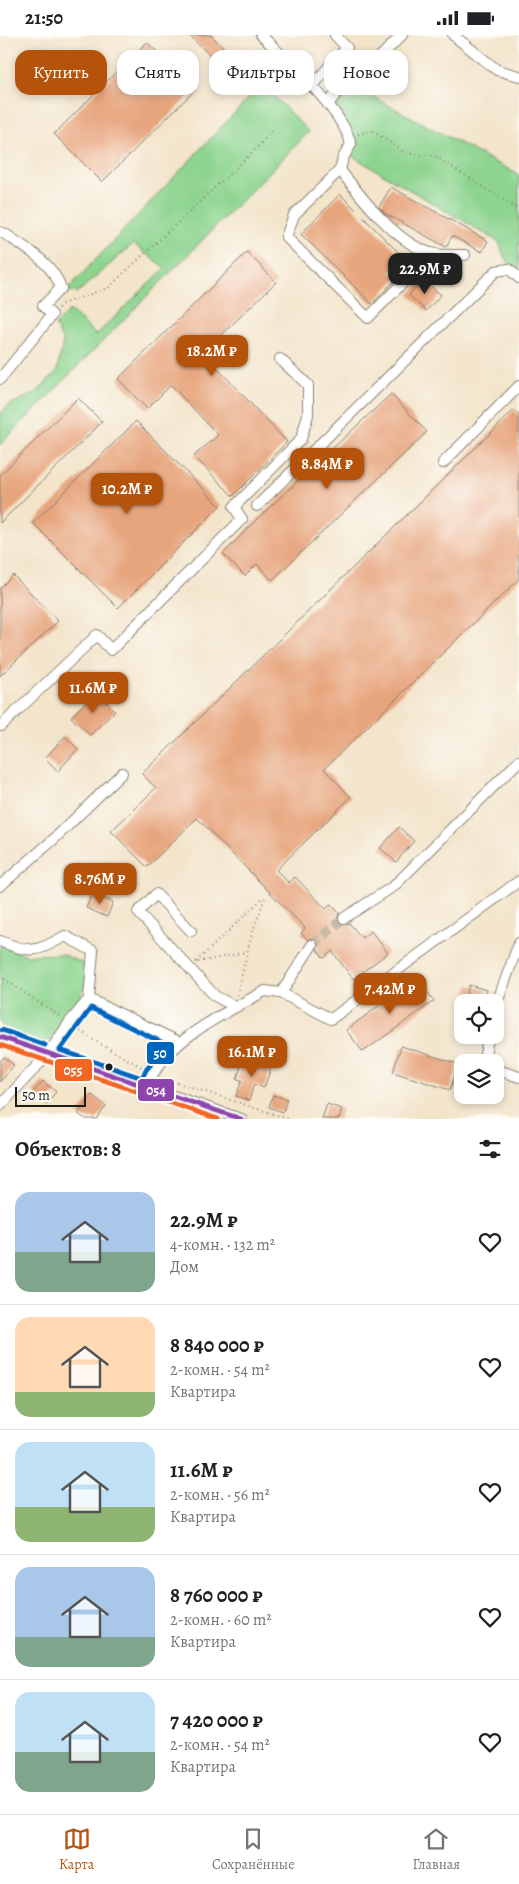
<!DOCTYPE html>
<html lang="ru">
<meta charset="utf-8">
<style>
:root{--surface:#fff;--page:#f2f2f2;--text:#202124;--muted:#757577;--line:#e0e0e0;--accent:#b45309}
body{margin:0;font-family:Alegreya,serif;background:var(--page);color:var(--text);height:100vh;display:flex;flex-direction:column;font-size:19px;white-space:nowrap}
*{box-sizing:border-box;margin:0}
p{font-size:16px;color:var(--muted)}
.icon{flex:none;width:28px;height:28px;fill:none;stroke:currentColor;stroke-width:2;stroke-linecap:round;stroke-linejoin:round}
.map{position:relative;height:1084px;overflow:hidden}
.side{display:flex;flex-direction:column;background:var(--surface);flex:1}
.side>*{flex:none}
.hud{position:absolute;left:15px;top:15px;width:490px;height:45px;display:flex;gap:10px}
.buttons{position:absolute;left:454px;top:959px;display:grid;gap:10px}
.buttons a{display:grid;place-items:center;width:50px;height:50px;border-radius:10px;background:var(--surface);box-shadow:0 2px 8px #0003;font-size:25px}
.scale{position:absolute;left:15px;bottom:12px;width:71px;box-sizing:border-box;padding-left:5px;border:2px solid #1c1c1c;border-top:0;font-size:14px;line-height:18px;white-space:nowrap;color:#1c1c1c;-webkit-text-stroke:4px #fdfcf7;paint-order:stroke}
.price{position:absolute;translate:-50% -42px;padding:0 11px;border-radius:10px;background:var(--accent);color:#fff;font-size:16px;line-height:32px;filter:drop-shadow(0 1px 2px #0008)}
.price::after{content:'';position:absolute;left:50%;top:30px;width:15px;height:11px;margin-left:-8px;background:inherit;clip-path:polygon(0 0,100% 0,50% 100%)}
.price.on{background:#222;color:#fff}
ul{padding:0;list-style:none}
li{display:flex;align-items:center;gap:15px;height:125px;padding:0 15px}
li+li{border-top:1px solid var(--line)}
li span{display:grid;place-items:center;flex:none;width:140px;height:100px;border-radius:15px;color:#555}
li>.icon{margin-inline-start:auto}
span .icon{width:60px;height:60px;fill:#fffc;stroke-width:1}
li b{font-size:21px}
h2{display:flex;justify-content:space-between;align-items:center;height:60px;padding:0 15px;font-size:21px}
.tag{padding:0 18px;border-radius:15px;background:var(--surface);box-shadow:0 2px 8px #0003;font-size:18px;line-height:45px}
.tag.on{background:var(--accent);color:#fff}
.status{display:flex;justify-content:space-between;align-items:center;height:35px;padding:0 25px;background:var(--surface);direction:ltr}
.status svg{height:14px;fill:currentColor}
.tabs{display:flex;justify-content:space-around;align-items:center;height:70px;border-top:1px solid var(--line);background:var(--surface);font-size:14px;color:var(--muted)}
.tabs a{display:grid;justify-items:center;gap:2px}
.tabs .on{color:var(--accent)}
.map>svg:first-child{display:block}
</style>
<div class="status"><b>21:50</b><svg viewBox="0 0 49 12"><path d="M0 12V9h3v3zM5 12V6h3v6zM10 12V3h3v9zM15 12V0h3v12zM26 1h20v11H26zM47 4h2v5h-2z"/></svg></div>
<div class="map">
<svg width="519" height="1084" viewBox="0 0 519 1084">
<rect width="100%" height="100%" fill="#fdfcf7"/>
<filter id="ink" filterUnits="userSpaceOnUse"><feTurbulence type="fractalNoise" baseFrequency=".02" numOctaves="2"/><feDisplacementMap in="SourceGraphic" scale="10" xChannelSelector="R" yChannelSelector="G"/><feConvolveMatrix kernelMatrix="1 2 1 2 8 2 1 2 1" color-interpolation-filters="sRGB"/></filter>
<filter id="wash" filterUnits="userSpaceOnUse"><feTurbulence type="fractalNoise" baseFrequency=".0096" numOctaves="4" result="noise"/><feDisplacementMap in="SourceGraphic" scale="20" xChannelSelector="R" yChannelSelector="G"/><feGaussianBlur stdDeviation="1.12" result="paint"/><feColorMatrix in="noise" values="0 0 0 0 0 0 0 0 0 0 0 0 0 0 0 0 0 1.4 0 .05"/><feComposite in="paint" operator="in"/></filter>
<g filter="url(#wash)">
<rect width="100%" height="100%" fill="#f3e4ca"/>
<g fill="#8dd48f" stroke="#547856">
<path d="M262 49 309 97 0 410V380L8 370 36 358 57 336 63 306 55 290 70 275 96 300 165 233 133 209 77 258 67 255Z"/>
<path d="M351 50 519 140V237L505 224 499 207 352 121 356 105 334 69Z"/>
<path d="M0 910 27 920 62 919 84 929 87 950 54 1004 39 1008 26 1006 10 1000 0 987Z"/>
</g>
<g id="blocks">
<g fill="#e7a57d">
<path d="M189 0H211L230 19 220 30Z"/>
<path d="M147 7 195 55 102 147 54 99Z"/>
<path d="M391 152 488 206 482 217 452 201 446 212 386 179 379 172Z"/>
<path d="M340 159 404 223 390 237 397 243 372 269 301 199Z"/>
<path d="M247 217 276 247 203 318 287 407 233 461 194 421 218 400 171 350 147 374 118 344Z"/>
<path d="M423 244 441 260 426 276 409 260Z"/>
<path d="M391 359 427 397 272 545 257 529 245 541 223 519 256 485Z"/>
<path d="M78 363 102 387 0 488V440Z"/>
<path d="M514 375 519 380V544L324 734 351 762 276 835 289 848 295 842 326 874 331 869 339 878 337 884 340 889 349 888 362 903 371 896 388 918 353 944 332 916 324 923 317 915 319 910 316 905 312 903 308 905 301 898 305 893 197 783 147 832 111 796 156 753 142 739Z"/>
<path d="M136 386 220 471 118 573 33 488Z"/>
<path d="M13 540 58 586 0 641V553Z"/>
<path d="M96 657 115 676 90 700 71 682Z"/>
<path d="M65 701 78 714 58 736 45 723Z"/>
<path d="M399 792 414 806 396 827 380 813Z"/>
<path d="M92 859 113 867 107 882 86 873Z"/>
<path d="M417 943 434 966 363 1017 346 995Z"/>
<path d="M469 950 487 955 484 968H464Z"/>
<path d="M401 1011 458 1029 450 1055 393 1037Z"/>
<path d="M4 1022 14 1030 0 1047V1026Z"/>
<path d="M243 1025 261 1031 263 1027 272 1030 264 1053 254 1049 249 1066 236 1061 242 1045 237 1044Z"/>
<path d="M43 1046 56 1057 46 1069 33 1057Z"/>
<path d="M92 1060 106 1071 97 1084H86L78 1079Z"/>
<path d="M273 1060 287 1064 283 1077 269 1072Z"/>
<path d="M327 1069 342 1074 339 1084H322Z"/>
</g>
</g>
</g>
<g filter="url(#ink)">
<use href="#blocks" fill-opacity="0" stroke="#888073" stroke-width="1"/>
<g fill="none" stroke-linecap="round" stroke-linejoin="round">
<path stroke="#c8bca7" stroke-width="10" stroke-dasharray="10 5" stroke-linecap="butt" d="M312 910 344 883"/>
<defs>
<g id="minor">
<path d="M261 0C287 26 342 74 351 109L343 123 340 135C362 163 395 207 430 218 441 221 454 220 465 220"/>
<path d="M453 0 497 35 519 41"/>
<path d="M312 52 331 29 347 13 335 0"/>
<path d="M328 69 346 47 374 28 402 0"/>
<path d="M340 135 294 180 286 202 368 283 432 218"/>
<path d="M0 197 5 199C27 214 52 227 61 253L43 271 52 280 0 344"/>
<path d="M443 428 519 351"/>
<path d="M257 471 496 236 509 234 519 243"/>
<path d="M1 691 97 600 111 615 242 484 234 472 301 404 308 380V350L280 324"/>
<path d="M0 851 53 805 122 738"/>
<path d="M344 883 394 851 519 726"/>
<path d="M191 896 156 859 138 877 215 961 236 972"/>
<path d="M0 906C32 919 36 917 65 901L93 916 89 964"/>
<path d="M281 958 312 910"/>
<path d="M495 973 519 908"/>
<path d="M0 1002 241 1084"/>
<path d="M483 1028 489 1000"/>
<path d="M495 1034 519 1042"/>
<path d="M146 1052C167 1004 222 980 265 956L281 958 331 984 519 846"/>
<path d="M0 1071 48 1019 69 988 89 964 179 1007"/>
</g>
</defs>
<use href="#minor" stroke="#888073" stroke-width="12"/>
<g stroke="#888073" stroke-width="2" stroke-dasharray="1 4" stroke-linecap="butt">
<path d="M358 99 373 96 405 118 435 121 519 175"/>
<path d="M58 273 62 269 108 253 259 111 271 96"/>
<path d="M196 927 263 863"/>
<path d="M198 927 247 917"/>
<path d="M0 941 62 983"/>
<path d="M237 960 251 902 265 862"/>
<path d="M76 993 95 1006 145 1034"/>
<path d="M163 1043 289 1084"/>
</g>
<use href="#minor" stroke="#fff" stroke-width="10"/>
<defs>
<path id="bus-1" d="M0 1002 241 1084"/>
<path id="bus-2" d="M0 1010 218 1084"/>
<g id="bus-3">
<path d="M91 973 167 1010 146 1035 142 1043 60 1015Z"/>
<path d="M2 995 45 1010"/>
</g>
</defs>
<use href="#bus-1" stroke="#fdfcf7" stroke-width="9"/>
<use href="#bus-2" stroke="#fdfcf7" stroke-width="9"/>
<use href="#bus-3" stroke="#fdfcf7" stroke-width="9"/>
<use href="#bus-1" stroke="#8e44ad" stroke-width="5"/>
<use href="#bus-2" stroke="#f26522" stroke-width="5"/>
<use href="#bus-3" stroke="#0065bd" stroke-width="5"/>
</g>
</g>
<circle fill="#1c1c1c" stroke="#fdfcf7" stroke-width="2" cx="109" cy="1032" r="4.5"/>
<g stroke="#fdfcf7" stroke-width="2">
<rect x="146" y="1006" width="29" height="24" rx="5" fill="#0065bd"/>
<rect x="54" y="1023" width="39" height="24" rx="5" fill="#f26522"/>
<rect x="137" y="1043" width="38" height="24" rx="5" fill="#8e44ad"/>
</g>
<g font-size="14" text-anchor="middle" font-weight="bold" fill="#fff">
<text x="160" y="1023">50</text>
<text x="73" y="1040">055</text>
<text x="156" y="1060">054</text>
</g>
</svg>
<div class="buttons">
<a><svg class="icon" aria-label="locate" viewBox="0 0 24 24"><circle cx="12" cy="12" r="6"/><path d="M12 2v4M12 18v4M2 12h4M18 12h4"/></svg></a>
<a><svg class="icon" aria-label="layers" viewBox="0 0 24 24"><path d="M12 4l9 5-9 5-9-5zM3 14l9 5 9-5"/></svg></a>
</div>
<div class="scale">50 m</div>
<b class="price on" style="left:425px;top:260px">22.9M ₽</b>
<b class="price" style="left:212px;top:342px">18.2M ₽</b>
<b class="price" style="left:327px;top:455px">8.84M ₽</b>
<b class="price" style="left:127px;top:480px">10.2M ₽</b>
<b class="price" style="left:93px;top:679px">11.6M ₽</b>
<b class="price" style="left:100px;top:870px">8.76M ₽</b>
<b class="price" style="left:390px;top:980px">7.42M ₽</b>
<b class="price" style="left:252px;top:1043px">16.1M ₽</b>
<div class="hud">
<a class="tag on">Купить</a>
<a class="tag">Снять</a>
<a class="tag">Фильтры</a>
<a class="tag">Новое</a>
</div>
</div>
<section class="side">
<h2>Объектов: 8<svg class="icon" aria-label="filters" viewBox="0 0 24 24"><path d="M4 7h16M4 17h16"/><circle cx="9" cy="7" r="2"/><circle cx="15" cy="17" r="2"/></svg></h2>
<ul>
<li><span style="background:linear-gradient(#a9c7e8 60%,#7fa58c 0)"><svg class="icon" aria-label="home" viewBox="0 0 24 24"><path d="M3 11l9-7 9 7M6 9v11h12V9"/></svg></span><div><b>22.9M ₽</b><p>4-комн. · 132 m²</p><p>Дом</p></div><svg class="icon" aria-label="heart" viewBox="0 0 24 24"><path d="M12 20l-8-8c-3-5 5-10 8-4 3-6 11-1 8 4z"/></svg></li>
<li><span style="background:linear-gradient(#ffd9b3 75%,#8fb573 0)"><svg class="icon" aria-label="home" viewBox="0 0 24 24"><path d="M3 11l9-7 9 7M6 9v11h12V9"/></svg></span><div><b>8 840 000 ₽</b><p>2-комн. · 54 m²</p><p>Квартира</p></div><svg class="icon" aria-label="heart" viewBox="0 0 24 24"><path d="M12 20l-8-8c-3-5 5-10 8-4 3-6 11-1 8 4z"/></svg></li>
<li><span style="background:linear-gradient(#bfe0f5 65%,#8fb573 0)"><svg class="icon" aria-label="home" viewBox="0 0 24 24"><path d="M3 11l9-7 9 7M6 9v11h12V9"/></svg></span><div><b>11.6M ₽</b><p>2-комн. · 56 m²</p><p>Квартира</p></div><svg class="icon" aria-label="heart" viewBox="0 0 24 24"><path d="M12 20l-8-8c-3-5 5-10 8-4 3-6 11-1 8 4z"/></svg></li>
<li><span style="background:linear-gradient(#a9c7e8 70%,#7fa58c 0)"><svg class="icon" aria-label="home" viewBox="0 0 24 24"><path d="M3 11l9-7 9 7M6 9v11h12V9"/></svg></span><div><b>8 760 000 ₽</b><p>2-комн. · 60 m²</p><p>Квартира</p></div><svg class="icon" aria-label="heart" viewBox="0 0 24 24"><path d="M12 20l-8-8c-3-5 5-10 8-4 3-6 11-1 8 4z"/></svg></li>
<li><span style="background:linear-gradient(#bfe0f5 60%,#7fa58c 0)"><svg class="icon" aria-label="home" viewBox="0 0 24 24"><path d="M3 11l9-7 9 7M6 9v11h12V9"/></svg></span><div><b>7 420 000 ₽</b><p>2-комн. · 54 m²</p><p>Квартира</p></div><svg class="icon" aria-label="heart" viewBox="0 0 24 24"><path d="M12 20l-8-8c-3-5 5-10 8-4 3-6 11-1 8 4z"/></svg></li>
</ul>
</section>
<nav class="tabs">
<a class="on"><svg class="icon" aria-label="map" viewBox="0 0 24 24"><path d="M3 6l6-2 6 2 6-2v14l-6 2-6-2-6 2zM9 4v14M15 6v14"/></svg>Карта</a>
<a><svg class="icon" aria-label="saved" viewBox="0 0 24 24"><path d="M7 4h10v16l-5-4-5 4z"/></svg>Сохранённые</a>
<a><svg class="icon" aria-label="home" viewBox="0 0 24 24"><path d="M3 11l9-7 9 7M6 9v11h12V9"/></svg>Главная</a>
</nav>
